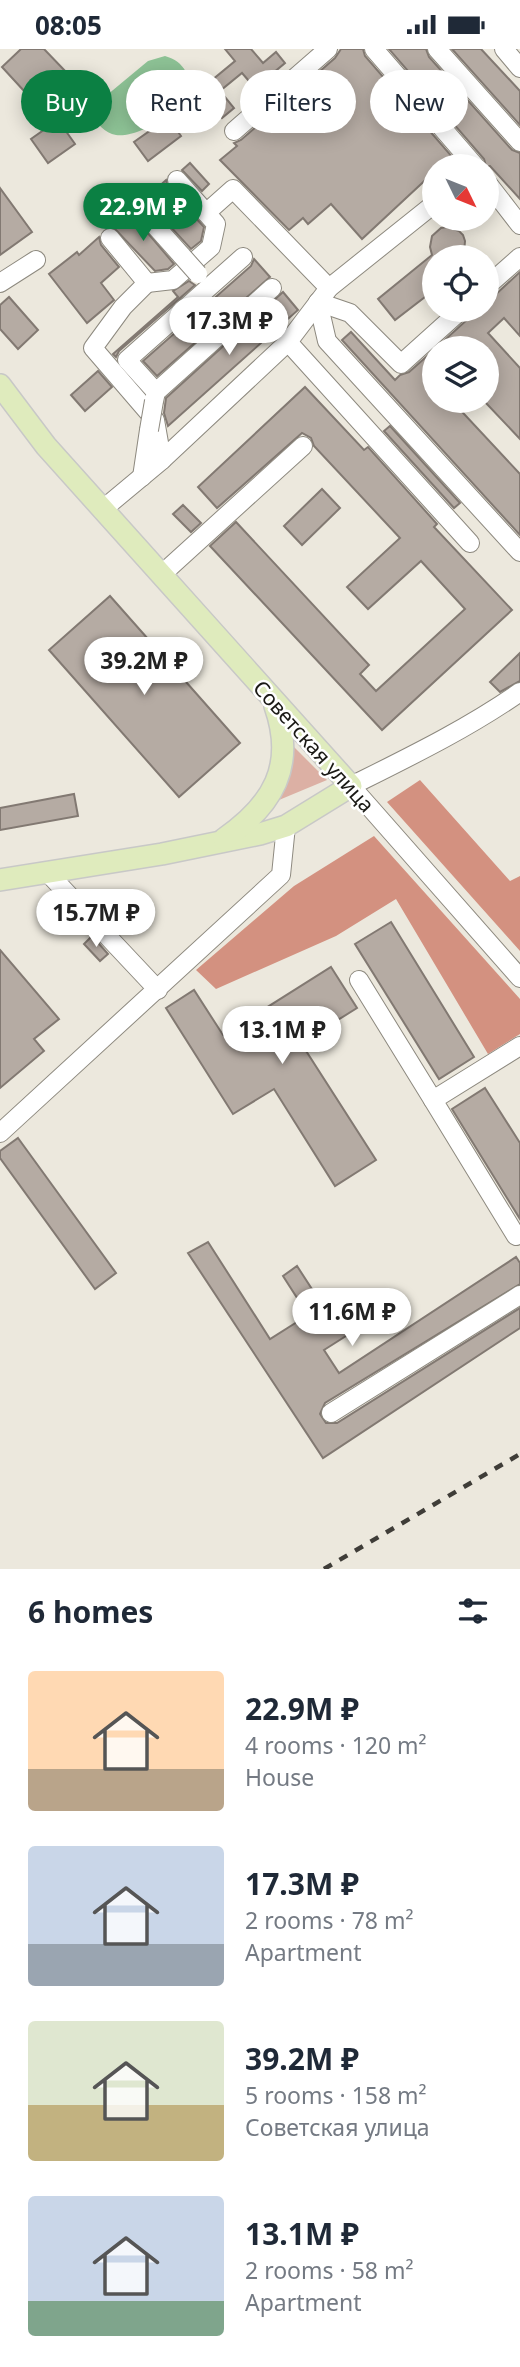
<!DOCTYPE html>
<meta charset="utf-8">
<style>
:root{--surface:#fff;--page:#f6f6f7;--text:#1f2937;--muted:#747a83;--accent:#0b8043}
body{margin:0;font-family:"Noto Sans",sans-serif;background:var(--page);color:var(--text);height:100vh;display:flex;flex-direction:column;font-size:26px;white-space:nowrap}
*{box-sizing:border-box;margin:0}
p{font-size:23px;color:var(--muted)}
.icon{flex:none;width:38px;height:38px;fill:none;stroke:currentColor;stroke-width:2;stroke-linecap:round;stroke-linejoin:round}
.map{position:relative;height:1520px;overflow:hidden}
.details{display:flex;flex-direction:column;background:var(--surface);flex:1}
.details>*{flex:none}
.guide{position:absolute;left:21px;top:21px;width:480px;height:63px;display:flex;gap:14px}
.needle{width:46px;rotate:133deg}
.fabs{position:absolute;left:422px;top:105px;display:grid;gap:14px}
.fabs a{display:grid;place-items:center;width:77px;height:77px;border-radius:50%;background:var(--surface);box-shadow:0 4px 18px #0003;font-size:35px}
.price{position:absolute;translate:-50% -60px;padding:0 16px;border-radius:24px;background:#fff;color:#222;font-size:23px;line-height:46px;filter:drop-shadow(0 2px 4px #0008)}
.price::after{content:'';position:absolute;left:50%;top:42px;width:21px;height:16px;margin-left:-10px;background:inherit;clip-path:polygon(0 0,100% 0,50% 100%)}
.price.on{background:var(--accent);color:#fff}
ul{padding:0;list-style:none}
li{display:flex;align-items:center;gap:21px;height:175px;padding:0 28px}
li span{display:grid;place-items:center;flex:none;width:196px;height:140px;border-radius:7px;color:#555}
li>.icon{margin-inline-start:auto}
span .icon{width:84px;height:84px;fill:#fffc;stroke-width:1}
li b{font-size:30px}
h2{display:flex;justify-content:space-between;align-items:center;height:84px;padding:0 28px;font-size:30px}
.tag{padding:0 24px;border-radius:32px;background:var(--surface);box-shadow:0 4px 18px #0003;font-size:24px;line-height:63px}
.tag.on{background:var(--accent);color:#fff}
.status{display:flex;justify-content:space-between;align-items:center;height:49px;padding:0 35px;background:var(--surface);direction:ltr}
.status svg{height:19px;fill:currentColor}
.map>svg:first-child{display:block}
</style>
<div class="status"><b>08:05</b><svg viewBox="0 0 49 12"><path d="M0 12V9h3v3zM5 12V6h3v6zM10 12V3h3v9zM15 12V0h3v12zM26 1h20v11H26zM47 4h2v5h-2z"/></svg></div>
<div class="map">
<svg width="520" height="1520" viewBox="0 0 520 1520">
<rect width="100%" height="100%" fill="#ece8dd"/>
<path fill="#dcb0a4" d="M290 694 327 731 267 756Z"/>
<g fill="#d39180">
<path d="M420 731 510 832 520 827V902L387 753Z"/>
<path d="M374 787 520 950V985L488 1005 396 850 336 887 216 940 196 921 294 837Z"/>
</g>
<path fill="#8dc295" d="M165 7C175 10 181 14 186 23 203 53 140 90 116 86 105 84 96 74 92 66L95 56 148 12Z"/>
<g fill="#b5aba3" stroke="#827972" stroke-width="2">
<path d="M21 0H44L68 25 36 55 2 18Z"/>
<path d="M225 0H251L263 14 276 3 285 14 255 39 242 24 220 42 234 59 222 69 200 41 235 12Z"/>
<path d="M341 0H363L365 7 460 117H434V123L362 190 331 155 308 175 303 169 289 181 220 111 237 97 234 94 241 91 335 9Z"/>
<path d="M389 0H426L429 8 512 101 520 104V150L490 117H486L484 110Z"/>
<path d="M452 0H481L520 42V76Z"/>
<path d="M168 69 181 87 148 112 134 93Z"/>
<path d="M58 71 75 95 48 114 31 90Z"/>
<path d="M190 114 209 135 202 142 182 121Z"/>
<path d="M166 131 168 139 204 178 201 192 191 200 145 150Z"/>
<path d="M0 139 32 183 0 206Z"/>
<path d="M130 163 174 215 168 220 155 222 113 178Z"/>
<path d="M447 178 459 182 463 186 465 192 464 204 460 208H434V241L395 271 378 250 432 206 430 198 432 187 441 179Z"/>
<path d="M99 188 101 196 119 218 101 234 114 251 87 274 49 225 77 203 79 206Z"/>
<path d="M254 210 270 228 157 327 143 312 251 217Z"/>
<path d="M520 223V287L504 269 488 284 520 319V390L486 354V299H436L469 269 472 261H486V249L494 247Z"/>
<path d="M189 232 195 236 119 302 116 308 113 305 178 248 173 242Z"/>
<path d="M283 243 298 261 168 377 164 364 166 349Z"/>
<path d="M9 248 38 281 18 300 0 280V256Z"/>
<path d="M351 283 395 331 400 326 409 323 434 301V352H452L520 425V486L342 291Z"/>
<path d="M98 322 112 338 85 362 71 346Z"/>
<path d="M305 338 364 401 368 398 437 475 434 478 512 561 382 681 210 497 236 473 369 616 360 625 376 642 465 560 421 512 368 560 347 538 400 489 314 397 311 389 302 384 217 459 198 438Z"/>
<path d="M390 377 460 454 454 459 384 382Z"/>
<path d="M322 440 340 459 302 496 284 477Z"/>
<path d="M183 456 201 474 191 483 173 465Z"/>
<path d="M110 547 240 694 179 748 49 601Z"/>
<path d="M520 604V632L500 643 490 633Z"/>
<path d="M74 745 78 767 0 781V759Z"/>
<path d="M391 873 474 1008 439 1030 355 895Z"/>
<path d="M92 887 108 905 100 912 84 895Z"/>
<path d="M0 901 59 970 34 990 44 1002 0 1039Z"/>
<path d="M331 918 357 959 301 994 376 1111 335 1137 274 1040 233 1065 166 959 194 941 223 986Z"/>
<path d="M485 1039 520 1094V1170L452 1060Z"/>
<path d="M18 1089 116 1224 95 1240 0 1109V1102Z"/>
<path d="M208 1193 270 1290 308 1266 283 1227 297 1217 323 1257 337 1248 357 1280 324 1301 339 1324 516 1208 520 1214V1235L325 1354 320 1365 326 1374H337L520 1259V1279L323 1409 188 1204Z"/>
</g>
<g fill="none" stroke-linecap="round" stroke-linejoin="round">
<defs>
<g id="minor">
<path d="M374 0 475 117"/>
<path d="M437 0 520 93"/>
<path d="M504 0 520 19"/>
<path d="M234 82 328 0"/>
<path d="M486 132 520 176"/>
<path d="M141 161 182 207"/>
<path d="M206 164 233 140 329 239"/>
<path d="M110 189 147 234 123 258 93 299 155 371 162 411"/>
<path d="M0 234 36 211"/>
<path d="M147 234 173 231 211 198 216 175 177 131"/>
<path d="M486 238 520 208"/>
<path d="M318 253 327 292 520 503"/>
<path d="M318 253 350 264 401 315 461 261"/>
<path d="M288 293 470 494"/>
<path d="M156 343 127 311 243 208"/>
<path d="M154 352 156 343 272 239"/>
<path d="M142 428 149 381"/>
<path d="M102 461 162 411 288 293 329 239 434 155"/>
<path d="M161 526 303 397"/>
<path d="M520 643C467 680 409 708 351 737L520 929"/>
<path d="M48 824 158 941"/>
<path d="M359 931 433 1051"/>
<path d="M0 1084 281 826 286 777"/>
<path d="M516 1187 433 1051 520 997"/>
<path d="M331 1364 520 1246"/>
</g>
<g id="major">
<path d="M0 336 46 397 351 737 286 777 260 785 162 805 0 831"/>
<path d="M224 790C273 756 296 717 275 657"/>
</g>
</defs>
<use href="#minor" stroke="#8d897f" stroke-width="20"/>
<use href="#major" stroke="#c8c8c7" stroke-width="24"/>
<use href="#minor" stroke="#fff" stroke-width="18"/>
<use href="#major" stroke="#dfebbd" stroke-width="21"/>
<path stroke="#3f3d38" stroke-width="4.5" stroke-dasharray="9 9" stroke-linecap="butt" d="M324 1520 520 1405"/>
<defs>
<g id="minor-bridge">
<path d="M182 207 198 225"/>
<path d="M149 381 154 352"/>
</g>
</defs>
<use href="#minor-bridge" stroke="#8d897f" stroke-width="20" stroke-linecap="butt"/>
<use href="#minor-bridge" stroke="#fff" stroke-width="18"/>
</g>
<g text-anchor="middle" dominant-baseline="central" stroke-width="5" stroke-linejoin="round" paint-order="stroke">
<g font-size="21" fill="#1a1915" stroke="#fff">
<text transform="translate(314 697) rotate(48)">Советская улица</text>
</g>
</g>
</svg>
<div class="fabs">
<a><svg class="needle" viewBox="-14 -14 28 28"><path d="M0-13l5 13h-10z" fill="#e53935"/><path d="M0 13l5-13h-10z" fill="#747a83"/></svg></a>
<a><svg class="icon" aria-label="locate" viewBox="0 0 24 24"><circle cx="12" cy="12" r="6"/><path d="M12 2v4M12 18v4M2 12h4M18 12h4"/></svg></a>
<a><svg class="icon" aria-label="layers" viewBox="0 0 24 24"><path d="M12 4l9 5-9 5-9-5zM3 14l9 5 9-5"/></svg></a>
</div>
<b class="price on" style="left:143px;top:194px">22.9M ₽</b>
<b class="price" style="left:229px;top:308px">17.3M ₽</b>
<b class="price" style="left:144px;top:648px">39.2M ₽</b>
<b class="price" style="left:96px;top:900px">15.7M ₽</b>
<b class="price" style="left:282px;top:1017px">13.1M ₽</b>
<b class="price" style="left:352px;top:1299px">11.6M ₽</b>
<div class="guide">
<a class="tag on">Buy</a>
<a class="tag">Rent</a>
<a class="tag">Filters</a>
<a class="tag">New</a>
</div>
</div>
<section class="details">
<h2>6 homes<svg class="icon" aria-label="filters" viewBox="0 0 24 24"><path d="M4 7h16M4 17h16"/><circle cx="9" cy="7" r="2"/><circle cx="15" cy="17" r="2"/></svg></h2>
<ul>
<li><span style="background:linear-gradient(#ffd9b3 70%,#b9a48a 0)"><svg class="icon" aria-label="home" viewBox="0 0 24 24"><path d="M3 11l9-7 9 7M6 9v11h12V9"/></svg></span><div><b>22.9M ₽</b><p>4 rooms · 120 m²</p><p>House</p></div></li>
<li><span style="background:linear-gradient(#c9d6e8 70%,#9aa5b1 0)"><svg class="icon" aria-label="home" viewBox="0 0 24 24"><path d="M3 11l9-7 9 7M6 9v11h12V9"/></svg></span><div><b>17.3M ₽</b><p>2 rooms · 78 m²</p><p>Apartment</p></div></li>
<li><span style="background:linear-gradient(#dfe7d0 60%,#c2b280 0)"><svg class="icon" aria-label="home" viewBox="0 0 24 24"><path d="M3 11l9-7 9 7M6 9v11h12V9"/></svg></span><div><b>39.2M ₽</b><p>5 rooms · 158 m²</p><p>Советская улица</p></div></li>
<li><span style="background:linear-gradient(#c9d6e8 75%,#7fa58c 0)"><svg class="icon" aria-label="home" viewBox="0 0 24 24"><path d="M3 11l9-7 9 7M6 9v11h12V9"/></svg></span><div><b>13.1M ₽</b><p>2 rooms · 58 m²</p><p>Apartment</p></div></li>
</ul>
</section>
